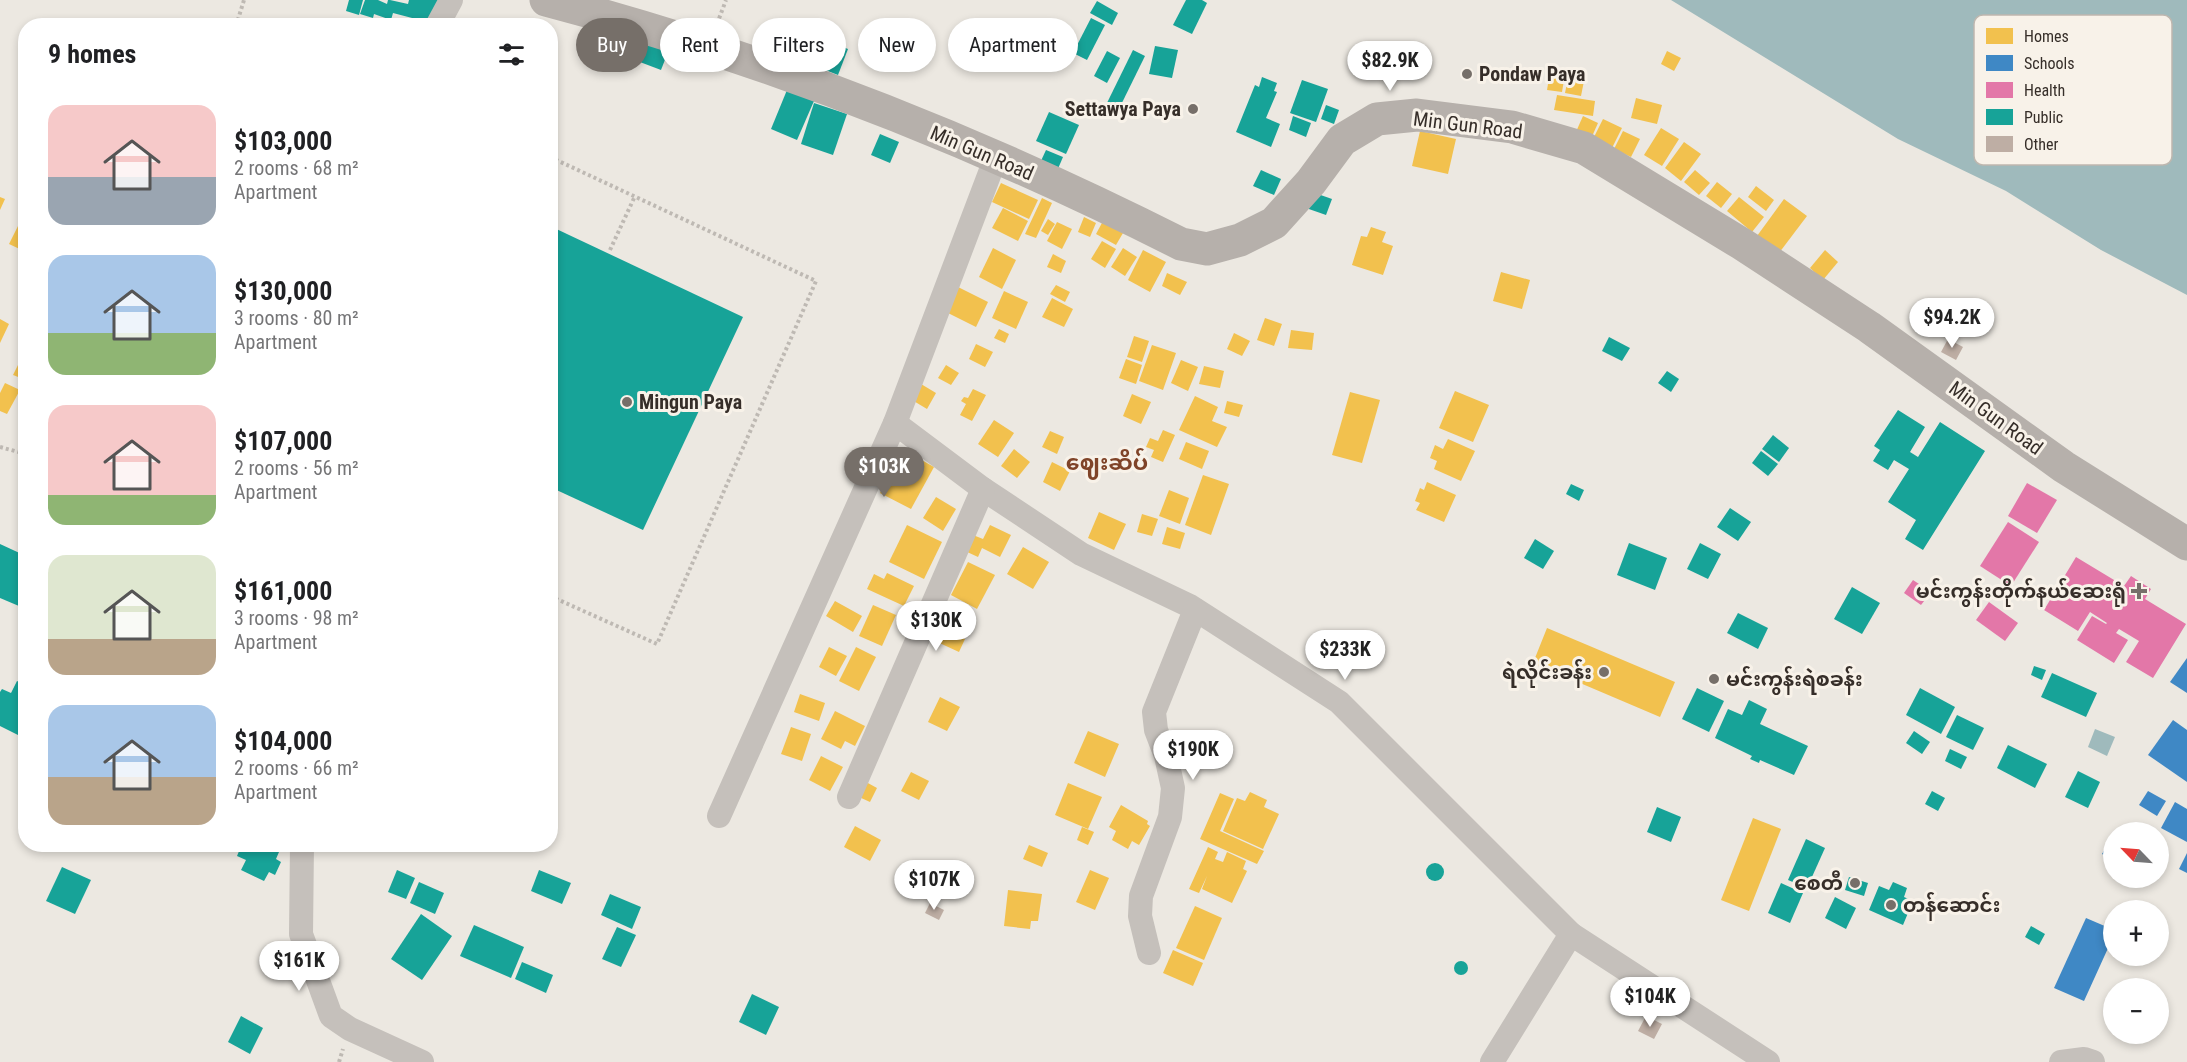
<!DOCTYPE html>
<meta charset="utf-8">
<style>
:root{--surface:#fff;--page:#f2f2f2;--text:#202124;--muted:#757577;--accent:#766f69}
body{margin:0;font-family:"Roboto Condensed","Noto Sans Myanmar",sans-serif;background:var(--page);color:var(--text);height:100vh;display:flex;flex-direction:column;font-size:22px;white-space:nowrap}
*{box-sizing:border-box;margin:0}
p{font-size:20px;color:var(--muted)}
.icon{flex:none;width:33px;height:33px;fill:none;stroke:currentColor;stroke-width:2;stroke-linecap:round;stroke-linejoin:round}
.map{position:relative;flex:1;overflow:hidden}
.details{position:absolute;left:18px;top:18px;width:540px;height:834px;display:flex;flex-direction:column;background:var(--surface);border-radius:24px;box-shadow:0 3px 9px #0003}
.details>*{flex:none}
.banner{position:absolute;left:576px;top:18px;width:570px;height:54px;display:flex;gap:12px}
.needle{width:39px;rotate:295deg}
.buttons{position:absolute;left:2103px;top:822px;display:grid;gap:12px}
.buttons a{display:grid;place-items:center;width:66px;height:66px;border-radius:50%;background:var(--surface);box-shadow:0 3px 9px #0003;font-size:30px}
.price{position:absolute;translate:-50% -51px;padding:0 14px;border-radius:21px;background:#fff;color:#222;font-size:20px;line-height:39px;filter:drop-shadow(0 2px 3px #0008)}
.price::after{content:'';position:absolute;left:50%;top:36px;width:18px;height:14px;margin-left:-9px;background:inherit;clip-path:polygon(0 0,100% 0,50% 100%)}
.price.on{background:var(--accent);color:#fff}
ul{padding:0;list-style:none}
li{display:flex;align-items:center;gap:18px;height:150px;padding:0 30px}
li span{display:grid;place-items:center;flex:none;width:168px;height:120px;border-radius:18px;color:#555}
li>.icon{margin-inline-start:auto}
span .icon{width:72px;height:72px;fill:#fffc;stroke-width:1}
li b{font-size:26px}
h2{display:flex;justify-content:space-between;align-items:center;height:72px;padding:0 30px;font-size:26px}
.pill{padding:0 21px;border-radius:27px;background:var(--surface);box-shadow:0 3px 9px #0003;font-size:21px;line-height:54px}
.pill.on{background:var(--accent);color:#fff}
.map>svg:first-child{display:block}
</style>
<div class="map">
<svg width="2187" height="1062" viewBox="0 0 2187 1062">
<rect width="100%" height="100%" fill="#ece8e1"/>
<g fill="#9fbabc">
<path d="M1671 0H2187V295L2101 250 2006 191 1898 139Z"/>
<path d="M2095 729 2115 737 2107 756 2088 747Z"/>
</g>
<g fill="#f2c14e">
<path d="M1667 51 1681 58 1674 71 1661 64Z"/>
<path d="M1550 72 1565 74 1562 92 1547 90Z"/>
<path d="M1568 78 1584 81 1581 96 1565 93Z"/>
<path d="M1557 95 1595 101 1593 116 1554 110Z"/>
<path d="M1636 98 1662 105 1657 124 1631 118Z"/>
<path d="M1583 116 1598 123 1590 141 1575 134Z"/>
<path d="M1603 119 1622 128 1611 150 1592 141Z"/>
<path d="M1661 128 1679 139 1662 166 1644 155Z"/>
<path d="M1420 131 1456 139 1448 174 1412 166Z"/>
<path d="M1623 131 1640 139 1631 157 1614 149Z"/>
<path d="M1684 142 1701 154 1681 181 1665 168Z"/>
<path d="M1695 170 1710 183 1699 195 1684 182Z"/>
<path d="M1717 182 1732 194 1721 208 1706 196Z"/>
<path d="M1001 183 1038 200 1029 219 992 202Z"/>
<path d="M1756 186 1774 200 1766 211 1748 197Z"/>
<path d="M0 197 5 199 0 210Z"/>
<path d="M1739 197 1764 217 1752 232 1727 211Z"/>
<path d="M1042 198 1052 203 1036 238 1025 234Z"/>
<path d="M1784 199 1807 216 1779 253 1757 236Z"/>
<path d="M1003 208 1028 221 1018 241 992 228Z"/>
<path d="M26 210V252L9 244Z"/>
<path d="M1084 217 1096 223 1090 237 1078 232Z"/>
<path d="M1048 219 1055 224 1048 235 1041 231Z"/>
<path d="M1103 221 1123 233 1116 245 1096 234Z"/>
<path d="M1057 222 1072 229 1062 249 1047 241Z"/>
<path d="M1371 227 1386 232 1382 242 1393 246 1383 275 1352 265 1361 236 1367 237Z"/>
<path d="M1102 241 1116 249 1105 268 1091 259Z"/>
<path d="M993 248 1016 260 1002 289 979 277Z"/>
<path d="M1123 248 1137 257 1125 276 1111 267Z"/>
<path d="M1143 250 1166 262 1150 292 1128 280Z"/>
<path d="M1825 250 1838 262 1823 280 1810 268Z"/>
<path d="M1053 254 1066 261 1061 273 1047 267Z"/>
<path d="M1501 272 1530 280 1522 309 1493 301Z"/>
<path d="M1167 273 1187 282 1180 295 1162 286Z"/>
<path d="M1056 285 1070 292 1065 302 1050 294Z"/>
<path d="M958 287 988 302 976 327 946 312Z"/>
<path d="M1004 291 1028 302 1016 329 992 318Z"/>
<path d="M1052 298 1073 309 1064 327 1042 317Z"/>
<path d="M1265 318 1282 324 1274 346 1257 340Z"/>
<path d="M0 319 9 324 0 343Z"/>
<path d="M999 329 1009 334 1005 343 994 338Z"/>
<path d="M1291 330 1314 333 1312 350 1288 348Z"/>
<path d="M1234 333 1250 341 1242 356 1227 349Z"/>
<path d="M1134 336 1149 341 1142 362 1127 357Z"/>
<path d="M976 344 993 352 985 367 969 359Z"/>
<path d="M1152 345 1176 353 1163 390 1139 381Z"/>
<path d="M26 349V380L13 375Z"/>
<path d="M1126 359 1142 365 1136 384 1119 378Z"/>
<path d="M1181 360 1198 367 1188 391 1171 383Z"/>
<path d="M946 365 959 373 951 385 938 378Z"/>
<path d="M1204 366 1224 371 1220 388 1199 384Z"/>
<path d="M5 383 20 390 7 414 0 411V393Z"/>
<path d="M921 384 936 393 927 409 912 400Z"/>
<path d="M973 389 986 395 972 421 960 415 966 404 961 401 964 397 968 398Z"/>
<path d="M1455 391 1489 405 1473 442 1439 428Z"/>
<path d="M1350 392 1380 400 1362 463 1332 455Z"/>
<path d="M1132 394 1151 402 1141 424 1123 416Z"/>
<path d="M1195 396 1218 407 1212 421 1227 427 1217 447 1179 430Z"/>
<path d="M1227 401 1243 405 1239 417 1224 413Z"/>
<path d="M994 420 1014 433 998 457 978 444Z"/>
<path d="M1163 430 1175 435 1163 462 1151 457 1154 450 1146 447 1150 438 1158 441Z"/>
<path d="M1050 431 1064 437 1057 454 1042 447Z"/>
<path d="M1448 439 1475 451 1461 481 1434 469 1437 461 1430 458 1435 445 1443 449Z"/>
<path d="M1186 442 1209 451 1202 469 1179 459Z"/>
<path d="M1014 449 1030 462 1017 478 1001 466Z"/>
<path d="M904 450 934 467 911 509 880 493Z"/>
<path d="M1052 462 1070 471 1060 491 1043 482Z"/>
<path d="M1203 475 1229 484 1211 535 1185 525Z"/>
<path d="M1427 482 1456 495 1444 522 1416 510 1420 503 1415 501 1420 488 1424 490Z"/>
<path d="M1169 490 1189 498 1180 524 1159 516Z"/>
<path d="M936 497 956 509 943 531 923 518Z"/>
<path d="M1099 512 1126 524 1114 550 1088 538Z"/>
<path d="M1142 514 1158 519 1152 536 1137 532Z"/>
<path d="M907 525 942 542 924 579 889 562Z"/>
<path d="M990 525 1011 535 1000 557 982 548 978 557 965 551 973 535 983 539Z"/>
<path d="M1167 527 1185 533 1180 549 1162 544Z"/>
<path d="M1023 547 1049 562 1033 589 1007 574Z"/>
<path d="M968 562 995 575 977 609 951 595Z"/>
<path d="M887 573 914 586 904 606 867 589 874 574 884 579Z"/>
<path d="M835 601 862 616 853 632 826 616Z"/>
<path d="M873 605 896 615 882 646 859 636Z"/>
<path d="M943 620 963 630 960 636 965 639 959 652 933 640Z"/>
<path d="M1547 628 1675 682 1660 717 1533 663Z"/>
<path d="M829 647 847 656 836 676 819 667Z"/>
<path d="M856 647 876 657 859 691 839 681Z"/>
<path d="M800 694 825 703 819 721 794 712Z"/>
<path d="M940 697 960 707 947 731 928 722Z"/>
<path d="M835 711 865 726 855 746 845 741 841 749 821 739Z"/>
<path d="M791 727 811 734 802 761 781 754Z"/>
<path d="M1088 731 1119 744 1105 777 1074 763Z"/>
<path d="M821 756 843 767 830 791 809 780Z"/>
<path d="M911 772 929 781 919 800 901 791Z"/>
<path d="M866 782 877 788 870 802 859 797Z"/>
<path d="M1068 783 1102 797 1088 829 1055 815Z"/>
<path d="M1250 792 1267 800 1264 807 1279 814 1263 849 1223 831 1237 798 1245 801Z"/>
<path d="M1220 793 1234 799 1220 831 1264 851 1257 864 1200 839Z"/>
<path d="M1121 805 1148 821 1147 824 1150 826 1139 845 1132 841 1128 849 1112 840 1116 831 1109 827Z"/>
<path d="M1753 818 1781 829 1749 911 1721 900Z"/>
<path d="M855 826 881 840 870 861 844 847Z"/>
<path d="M1082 827 1094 832 1088 845 1077 840Z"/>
<path d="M1029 845 1048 853 1042 867 1023 859Z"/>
<path d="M1208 847 1218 852 1215 859 1223 862 1227 852 1246 861 1243 869 1247 871 1232 903 1202 889 1207 876 1199 893 1189 889Z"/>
<path d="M1090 870 1109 878 1095 910 1076 902Z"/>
<path d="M1008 890 1042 894 1038 921H1031L1030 929 1004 926Z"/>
<path d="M1195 906 1222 918 1204 960 1176 948Z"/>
<path d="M1173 950 1203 963 1193 986 1163 973Z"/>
</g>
<g fill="#3f88c5">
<path d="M2187 658V693L2170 682Z"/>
<path d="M2173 720 2187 730V782L2148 755Z"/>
<path d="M2148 791 2166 801 2157 816 2139 805Z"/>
<path d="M2175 802 2187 809V842L2161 828Z"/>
<path d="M2114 834V860L2102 854Z"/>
<path d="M2187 853V873L2179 869Z"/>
<path d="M2086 918 2114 930V935L2084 1001 2054 988Z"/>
</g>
<g fill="#e377a8">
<path d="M2027 483 2057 500 2037 533 2008 516Z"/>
<path d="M2008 522 2039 542 2011 586 1980 566Z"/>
<path d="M2076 557 2124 586 2131 576 2151 589 2145 599 2186 624 2153 678 2126 662 2139 641 2119 629 2116 633 2128 640 2114 663 2077 640 2092 616 2106 624 2107 623 2090 612 2078 631 2044 610Z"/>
<path d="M1913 580 1931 592 1921 605 1904 593Z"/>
<path d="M1989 602 2018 623 2005 641 1976 620Z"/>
</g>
<g fill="#17a398">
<path d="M349 0H363L359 15 346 11Z"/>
<path d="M365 0H378L387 4 388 0H390L408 4 409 0H442L435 24 393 13 391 20 374 14 373 18 360 14Z"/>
<path d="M1186 0H1202L1207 3 1192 34 1173 25Z"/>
<path d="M1097 1 1118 13 1112 25 1090 13Z"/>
<path d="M1091 18 1105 25 1087 60 1073 53Z"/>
<path d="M782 23 848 49 838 75 772 49Z"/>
<path d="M640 41 668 52 661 70 632 59Z"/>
<path d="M1155 46 1178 50 1172 78 1149 74Z"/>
<path d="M1133 50 1145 56 1116 115 1104 109Z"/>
<path d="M1107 51 1120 58 1107 83 1094 76Z"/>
<path d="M1262 77 1277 83 1274 91 1277 92 1266 118 1280 124 1271 147 1236 132 1255 85 1259 87Z"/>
<path d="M1302 80 1328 89 1316 122 1290 113Z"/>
<path d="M787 90 814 101 797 140 771 129Z"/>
<path d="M814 103 847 114 833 155 801 144Z"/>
<path d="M1326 105 1339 110 1334 124 1321 119Z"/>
<path d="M1049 112 1079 125 1066 154 1036 141Z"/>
<path d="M1293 116 1311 123 1306 137 1289 130Z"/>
<path d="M880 134 899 142 890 163 871 155Z"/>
<path d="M1046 150 1063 157 1057 171 1040 163Z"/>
<path d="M1261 170 1281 179 1274 195 1253 186Z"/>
<path d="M1312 192 1332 199 1326 215 1306 208Z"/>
<path d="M550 226 743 317 643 530 550 487Z"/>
<path d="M1609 337 1630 348 1622 361 1602 351Z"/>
<path d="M1667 371 1679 379 1671 392 1658 383Z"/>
<path d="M1898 410 1925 427 1910 452 1918 457 1940 422 1985 451 1923 550 1905 539 1916 520 1888 502 1909 469 1894 460 1888 470 1873 461 1880 450 1874 446Z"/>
<path d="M1773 435 1789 448 1779 462 1762 449Z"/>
<path d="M1761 451 1778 464 1768 476 1752 463Z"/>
<path d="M1571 484 1584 490 1579 501 1566 494Z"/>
<path d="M1730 508 1751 522 1738 541 1717 527Z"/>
<path d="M1535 539 1554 551 1543 569 1524 558Z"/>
<path d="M1629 543 1667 558 1655 590 1617 575Z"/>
<path d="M1700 543 1721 554 1708 579 1687 569Z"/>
<path d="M0 544 26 556V609L0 598Z"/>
<path d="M1852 587 1880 603 1862 634 1834 619Z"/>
<path d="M1738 613 1768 628 1758 649 1727 633Z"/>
<path d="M2034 666 2046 670 2042 680 2031 675Z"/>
<path d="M2052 673 2097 693 2086 717 2041 697Z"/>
<path d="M17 681 26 685V739L0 726V692L2 689 11 693Z"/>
<path d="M1697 688 1724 701 1709 732 1682 719Z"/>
<path d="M1920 688 1955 707 1941 734 1906 715Z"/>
<path d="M1749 700 1767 709 1760 724 1808 746 1794 775 1760 760 1759 763 1750 759 1752 756 1715 738 1728 709 1742 715Z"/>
<path d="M1957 715 1984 728 1973 750 1946 737Z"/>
<path d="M1914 731 1930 742 1922 754 1906 743Z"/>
<path d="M2008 745 2047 764 2035 788 1997 768Z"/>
<path d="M1950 749 1967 757 1961 769 1945 761Z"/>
<path d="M2078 771 2100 782 2088 808 2065 797Z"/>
<path d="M1932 791 1945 798 1938 811 1925 804Z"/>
<path d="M1657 807 1681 817 1671 842 1647 832Z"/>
<path d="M1806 839 1825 848 1807 888 1788 880Z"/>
<path d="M242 844 252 847 254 844H264L279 852 276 859 281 862 275 875 269 872 264 881 241 870 246 860 237 856Z"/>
<circle cx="1435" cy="872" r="9"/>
<path d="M62 867 91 880 75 914 46 901Z"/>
<path d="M397 870 415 878 406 899 388 892Z"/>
<path d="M539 870 571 883 562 904 531 891Z"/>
<path d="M1849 877 1868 883 1864 896 1845 890Z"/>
<path d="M419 882 444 893 435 914 410 903Z"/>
<path d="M1893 882 1907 888 1904 897 1913 901 1903 925 1869 910 1879 886 1889 890Z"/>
<path d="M1781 883 1803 893 1790 923 1768 913Z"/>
<path d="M610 894 641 907 632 929 601 915Z"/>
<path d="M1835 897 1856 908 1846 929 1825 918Z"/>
<path d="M421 914 452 936 422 980 391 959Z"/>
<path d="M474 925 524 947 511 978 460 956Z"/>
<path d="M2031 926 2045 934 2039 945 2025 937Z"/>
<path d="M617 927 636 935 621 967 602 959Z"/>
<circle cx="1461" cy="968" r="7"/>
<path d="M522 962 553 975 546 993 515 979Z"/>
<path d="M752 994 779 1007 766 1035 739 1022Z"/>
<path d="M241 1016 263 1028 250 1054 228 1042Z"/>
</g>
<g fill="#beaea4">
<path d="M1948 339 1963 347 1956 360 1941 352Z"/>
<path d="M930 903 944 910 939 920 925 913Z"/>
<path d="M1646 1016 1662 1024 1654 1039 1638 1031Z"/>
</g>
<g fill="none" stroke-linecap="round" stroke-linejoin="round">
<g stroke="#beb9b3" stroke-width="4" stroke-dasharray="3 3" stroke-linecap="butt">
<path d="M717 24 726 0"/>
<path d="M236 26 244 0"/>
<path d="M550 157 816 281 657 644 550 596"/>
<path d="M610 250 635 196"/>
<path d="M0 447 26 454"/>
<path d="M339 1062 343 1049"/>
</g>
<g stroke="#c5c0bb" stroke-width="24">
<path d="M437 26 451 0"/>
<path d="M895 423 983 489 1081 554 1190 606 1339 702 1571 934 1492 1062"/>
<path d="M849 797 983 489"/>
<path d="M719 816 895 423 996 157"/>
<path d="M302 844 301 934 331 1016 350 1029 422 1062"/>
<path d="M1571 934 1768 1062"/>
<path d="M1149 953 1140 916 1141 896 1170 817 1173 788 1166 756 1156 730 1154 712 1195 610"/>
<path d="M2061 1062 2084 1059 2093 1062"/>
</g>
<path stroke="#b6b0ab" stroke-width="33" d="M546 0C765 57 979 142 1181 244L1207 249 1240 240 1274 223 1311 182 1342 140 1377 119 1417 115 1512 127 1584 148 1742 244 1869 327 2064 467 2187 544"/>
</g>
<g fill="#766f69" stroke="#f8f2e9" stroke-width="2">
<circle cx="1467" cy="74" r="6"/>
<circle cx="1193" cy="109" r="6"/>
<circle cx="627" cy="402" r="6"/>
<path d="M2136 582h6v6h6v6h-6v6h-6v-6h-6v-6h6z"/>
<circle cx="1604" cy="672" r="6"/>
<circle cx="1714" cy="679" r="6"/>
<circle cx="1855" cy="883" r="6"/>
<circle cx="1891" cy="905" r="6"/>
</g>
<g text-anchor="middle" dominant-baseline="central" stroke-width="6" stroke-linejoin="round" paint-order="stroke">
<g font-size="20" font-weight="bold" fill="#362e29" stroke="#f8f2e9" text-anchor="start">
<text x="1479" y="74">Pondaw Paya</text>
<text x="1181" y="109" text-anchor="end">Settawya Paya</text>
<text x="639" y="402">Mingun Paya</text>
<text x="2126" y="591" text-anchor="end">မင်းကွန်းတိုက်နယ်ဆေးရုံ</text>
<text x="1592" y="672" text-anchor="end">ရဲလိုင်းခန်း</text>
<text x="1726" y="679">မင်းကွန်းရဲစခန်း</text>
<text x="1843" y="883" text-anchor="end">စေတီ</text>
<text x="1903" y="905">တန်ဆောင်း</text>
</g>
<g font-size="20" fill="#362e29" stroke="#f8f2e9">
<text transform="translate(1468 125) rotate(7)">Min Gun Road</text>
<text transform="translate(982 153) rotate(23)">Min Gun Road</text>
<text transform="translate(1996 418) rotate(36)">Min Gun Road</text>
</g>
<g font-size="22" font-weight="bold" fill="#7f4328" stroke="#f8f2e9">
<text x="1107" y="462">ဈေးဆိပ်</text>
</g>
</g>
<rect x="1974" y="15" width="198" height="150" rx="9" fill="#f8f2e9" stroke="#beb7af" stroke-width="1.5"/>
<rect x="1986" y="28" width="27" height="16" fill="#f2c14e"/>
<rect x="1986" y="55" width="27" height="16" fill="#3f88c5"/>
<rect x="1986" y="82" width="27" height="16" fill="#e377a8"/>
<rect x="1986" y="109" width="27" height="16" fill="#17a398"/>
<rect x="1986" y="136" width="27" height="16" fill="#beaea4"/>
<g font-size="16" fill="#362e29">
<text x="2024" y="42">Homes</text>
<text x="2024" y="69">Schools</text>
<text x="2024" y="96">Health</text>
<text x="2024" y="123">Public</text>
<text x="2024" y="150">Other</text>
</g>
</svg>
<div class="buttons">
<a><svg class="needle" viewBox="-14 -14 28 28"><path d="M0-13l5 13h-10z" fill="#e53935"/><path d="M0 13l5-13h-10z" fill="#757577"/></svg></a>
<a>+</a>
<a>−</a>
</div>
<b class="price" style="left:1390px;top:92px">$82.9K</b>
<b class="price" style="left:1952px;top:349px">$94.2K</b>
<b class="price on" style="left:884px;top:498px">$103K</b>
<b class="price" style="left:936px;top:652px">$130K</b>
<b class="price" style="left:1345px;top:681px">$233K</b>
<b class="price" style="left:1193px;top:781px">$190K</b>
<b class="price" style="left:934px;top:911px">$107K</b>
<b class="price" style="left:299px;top:992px">$161K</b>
<b class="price" style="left:1650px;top:1028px">$104K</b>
<div class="banner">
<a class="pill on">Buy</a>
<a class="pill">Rent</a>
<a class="pill">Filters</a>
<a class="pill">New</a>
<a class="pill">Apartment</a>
</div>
<section class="details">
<h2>9 homes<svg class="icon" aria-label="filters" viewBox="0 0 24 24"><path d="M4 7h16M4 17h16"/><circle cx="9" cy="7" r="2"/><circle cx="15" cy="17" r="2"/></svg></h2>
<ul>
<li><span style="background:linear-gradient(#f6c9c9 60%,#9aa5b1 0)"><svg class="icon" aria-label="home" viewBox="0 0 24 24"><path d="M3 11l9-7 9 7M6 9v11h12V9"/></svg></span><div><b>$103,000</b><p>2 rooms · 68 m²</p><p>Apartment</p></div></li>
<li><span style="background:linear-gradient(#a9c7e8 65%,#8fb573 0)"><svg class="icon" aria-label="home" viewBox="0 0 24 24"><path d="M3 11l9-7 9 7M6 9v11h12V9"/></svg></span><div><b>$130,000</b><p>3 rooms · 80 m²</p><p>Apartment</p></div></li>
<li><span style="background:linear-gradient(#f6c9c9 75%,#8fb573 0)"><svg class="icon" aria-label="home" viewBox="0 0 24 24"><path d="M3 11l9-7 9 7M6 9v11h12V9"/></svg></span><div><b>$107,000</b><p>2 rooms · 56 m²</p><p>Apartment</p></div></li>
<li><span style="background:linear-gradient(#dfe7d0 70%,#b9a48a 0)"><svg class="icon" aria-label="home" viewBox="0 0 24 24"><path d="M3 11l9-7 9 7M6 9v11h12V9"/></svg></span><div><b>$161,000</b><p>3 rooms · 98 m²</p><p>Apartment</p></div></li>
<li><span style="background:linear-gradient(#a9c7e8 60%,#b9a48a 0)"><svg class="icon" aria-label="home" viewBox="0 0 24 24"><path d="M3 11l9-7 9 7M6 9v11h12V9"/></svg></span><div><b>$104,000</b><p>2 rooms · 66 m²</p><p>Apartment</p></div></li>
</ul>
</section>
</div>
